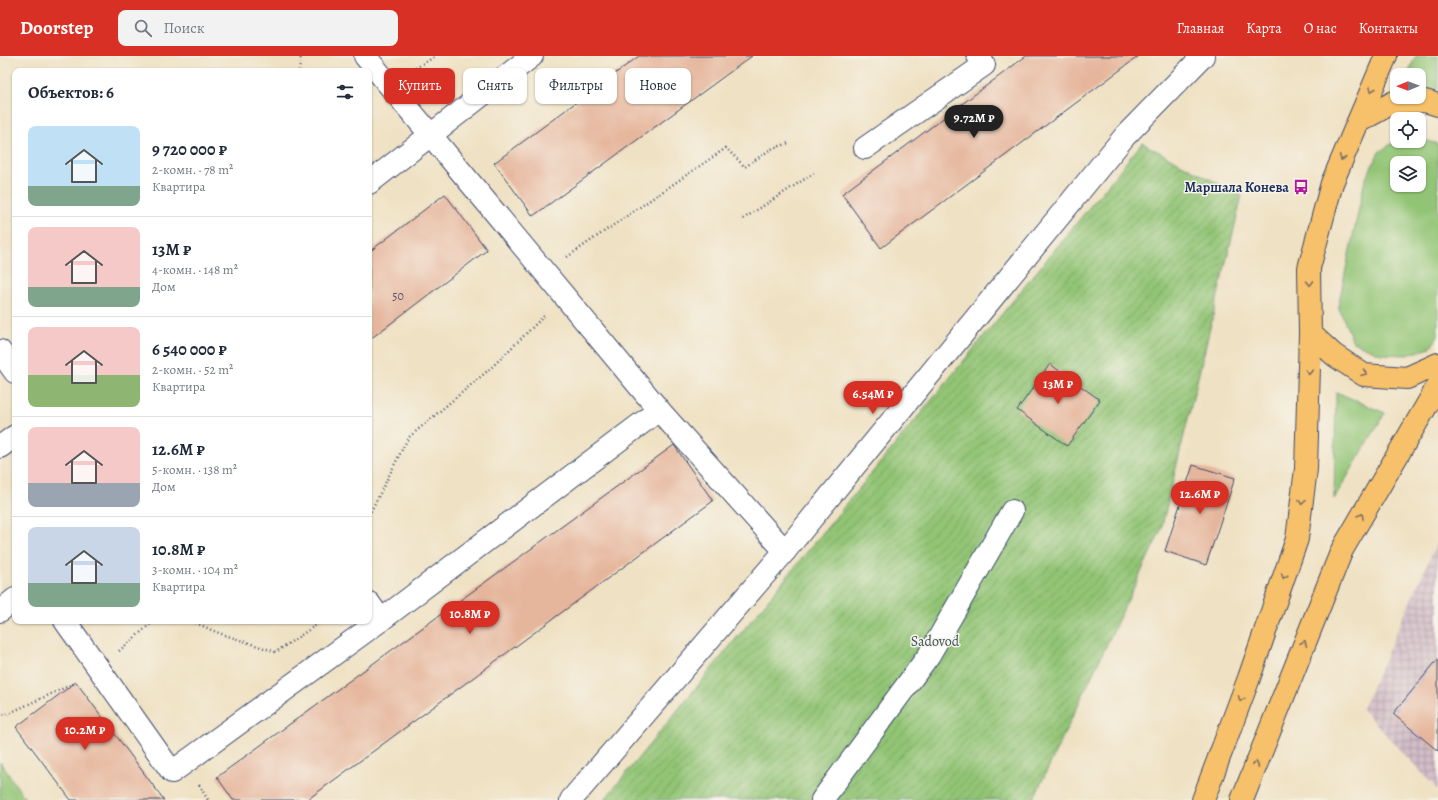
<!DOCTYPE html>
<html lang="ru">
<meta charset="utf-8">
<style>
:root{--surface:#fff;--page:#f2f2f3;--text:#1f2937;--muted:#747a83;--line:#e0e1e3;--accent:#d93025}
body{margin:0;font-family:Alegreya,serif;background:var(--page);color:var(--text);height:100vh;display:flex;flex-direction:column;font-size:15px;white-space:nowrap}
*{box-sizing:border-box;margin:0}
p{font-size:13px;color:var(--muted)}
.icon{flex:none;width:22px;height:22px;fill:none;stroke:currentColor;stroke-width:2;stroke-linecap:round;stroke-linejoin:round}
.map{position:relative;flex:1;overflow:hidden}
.details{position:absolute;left:12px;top:12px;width:360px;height:556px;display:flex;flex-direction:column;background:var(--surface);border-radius:8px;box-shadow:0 1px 3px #0004}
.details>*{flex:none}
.hud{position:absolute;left:384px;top:12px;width:380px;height:36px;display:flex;gap:8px}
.needle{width:26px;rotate:269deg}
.buttons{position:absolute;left:1390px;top:12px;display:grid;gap:8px}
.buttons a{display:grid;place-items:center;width:36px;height:36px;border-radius:8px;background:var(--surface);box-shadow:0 1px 3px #0004;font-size:20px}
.price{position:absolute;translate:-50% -34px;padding:0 9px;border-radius:14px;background:var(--accent);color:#fff;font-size:13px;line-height:26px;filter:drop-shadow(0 1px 2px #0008)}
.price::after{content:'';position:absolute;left:50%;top:24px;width:12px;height:9px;margin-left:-6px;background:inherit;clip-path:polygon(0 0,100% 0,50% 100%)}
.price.selected{background:#222;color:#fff}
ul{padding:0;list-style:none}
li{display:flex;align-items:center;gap:12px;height:100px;padding:0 16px}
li+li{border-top:1px solid var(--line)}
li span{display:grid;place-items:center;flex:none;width:112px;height:80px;border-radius:8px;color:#555}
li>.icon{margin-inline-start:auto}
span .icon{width:48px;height:48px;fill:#fffc;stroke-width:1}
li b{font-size:17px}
h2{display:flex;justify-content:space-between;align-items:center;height:48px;padding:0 16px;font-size:17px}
.pill{padding:0 14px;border-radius:8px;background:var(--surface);box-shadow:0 1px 3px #0004;font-size:14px;line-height:36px}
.pill.selected{background:var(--accent);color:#fff}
header{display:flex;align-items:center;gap:24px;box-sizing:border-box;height:56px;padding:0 20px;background:var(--accent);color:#fff}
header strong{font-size:19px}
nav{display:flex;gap:22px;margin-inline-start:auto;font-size:14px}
.search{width:280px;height:36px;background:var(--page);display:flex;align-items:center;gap:10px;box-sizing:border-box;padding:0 14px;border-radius:8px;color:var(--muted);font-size:15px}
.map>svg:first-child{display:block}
</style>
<header>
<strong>Doorstep</strong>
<div class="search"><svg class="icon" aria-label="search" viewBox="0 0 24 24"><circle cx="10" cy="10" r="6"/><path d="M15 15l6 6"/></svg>Поиск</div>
<nav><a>Главная</a><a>Карта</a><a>О нас</a><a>Контакты</a></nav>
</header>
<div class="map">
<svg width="1438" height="744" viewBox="0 0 1438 744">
<defs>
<pattern id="industrial-grid" width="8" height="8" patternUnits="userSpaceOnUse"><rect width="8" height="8" fill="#d2bdc7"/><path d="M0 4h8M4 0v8" fill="none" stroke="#aa9aa5"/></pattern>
<pattern id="garden-furrows" width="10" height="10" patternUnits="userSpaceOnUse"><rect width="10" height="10" fill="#92c475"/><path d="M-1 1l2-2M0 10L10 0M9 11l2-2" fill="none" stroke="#76a063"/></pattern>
</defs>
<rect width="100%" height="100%" fill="#f7f3e8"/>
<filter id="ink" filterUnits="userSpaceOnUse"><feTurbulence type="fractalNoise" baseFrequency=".025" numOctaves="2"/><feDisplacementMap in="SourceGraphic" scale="8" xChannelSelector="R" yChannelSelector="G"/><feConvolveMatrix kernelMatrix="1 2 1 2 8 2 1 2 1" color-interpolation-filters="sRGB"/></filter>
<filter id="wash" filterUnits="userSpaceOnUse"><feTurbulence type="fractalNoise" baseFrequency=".012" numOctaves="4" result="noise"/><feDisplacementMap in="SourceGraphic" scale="16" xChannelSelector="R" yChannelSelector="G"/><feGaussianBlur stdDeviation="0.9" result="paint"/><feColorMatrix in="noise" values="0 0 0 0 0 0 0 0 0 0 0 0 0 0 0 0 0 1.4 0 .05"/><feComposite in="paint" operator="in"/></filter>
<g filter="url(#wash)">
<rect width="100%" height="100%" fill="#efe1c3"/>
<path fill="url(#industrial-grid)" d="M1438 484V734L1362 653Z"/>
<g fill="#92c475" stroke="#567a6a" fill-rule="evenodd">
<path d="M1416 0H1438V34L1419 32V19H1407Z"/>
<path d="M1419 83 1436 87 1438 91V281L1430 292 1407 299 1381 298 1353 286 1338 250 1365 124 1379 96 1397 84 1419 85ZM1397 107H1419V129H1397Z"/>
<path d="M1336 336 1385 357 1334 443Z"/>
<path d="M0 706 26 744H0Z"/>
</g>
<path fill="url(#garden-furrows)" stroke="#567a6a" d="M1142 87 1242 140 1161 474 1033 744H604Z"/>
<g id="blocks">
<g fill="#e6b69c">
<path d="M639 0H752L533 160 494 107Z"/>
<path d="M1026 0H1139L881 192 842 138Z"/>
<path d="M445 138 487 194 369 284V196Z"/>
<path d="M1050 308 1100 344 1067 390 1017 354Z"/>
<path d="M674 389 713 445 307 744H233L217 721Z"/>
<path d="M1193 409 1235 422 1206 509 1165 495Z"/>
<path d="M1438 603V695L1393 658Z"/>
<path d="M76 626 164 744H71L16 671Z"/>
</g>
</g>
</g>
<g filter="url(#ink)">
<use href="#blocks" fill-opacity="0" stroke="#3b4a6d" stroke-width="1"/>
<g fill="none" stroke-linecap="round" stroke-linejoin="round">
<defs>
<g id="minor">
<path d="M365 0 659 354 785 495"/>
<path d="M865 92 984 9 978 0"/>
<path d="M369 127 532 0"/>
<path d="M0 295 15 316"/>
<path d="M0 391 15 380"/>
<path d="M369 547 381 564"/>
<path d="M0 555 15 543"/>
<path d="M65 565 172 716 381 564 659 354"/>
<path d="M571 744 785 495 1125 80 1203 0"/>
<path d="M822 744 929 599 1012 455"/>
</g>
<g id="major">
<path d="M1358 66 1394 46 1425 45 1438 49"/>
<path d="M1310 277 1334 299 1364 319 1407 322 1438 308"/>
<path d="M1203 744 1249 622 1297 483 1306 413 1310 277 1309 212 1332 127 1386 0"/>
<path d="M1242 744 1342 494 1438 330"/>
</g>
</defs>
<use href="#minor" stroke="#3b4a6d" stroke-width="24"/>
<use href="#major" stroke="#3b4a6d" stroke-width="24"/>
<g stroke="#3b4a6d" stroke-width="2.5" stroke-dasharray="1 3" stroke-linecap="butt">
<path d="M412 14 436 0"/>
<path d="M299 15 301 0"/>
<path d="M743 163 814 117"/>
<path d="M567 201 726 92 745 111 771 93 789 87"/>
<path d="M369 459 408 382 491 312 546 258"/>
<path d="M192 565 216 576 276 596 322 565"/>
<path d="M119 595 154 565"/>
<path d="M0 656 5 659 75 627"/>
<path d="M199 729 208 744"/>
</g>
<use href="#minor" stroke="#fff" stroke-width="22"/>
<use href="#major" stroke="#f7c06b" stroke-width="22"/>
</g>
<defs><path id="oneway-chevron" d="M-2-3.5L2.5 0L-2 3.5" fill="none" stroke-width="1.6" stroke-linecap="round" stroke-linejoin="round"/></defs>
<g stroke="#7e7064">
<use href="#oneway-chevron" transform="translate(1372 33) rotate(113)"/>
<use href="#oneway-chevron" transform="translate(1342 102) rotate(113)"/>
<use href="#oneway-chevron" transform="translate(1310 227) rotate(89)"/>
<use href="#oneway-chevron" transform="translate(1309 316) rotate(92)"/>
<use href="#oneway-chevron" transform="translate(1364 317) rotate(21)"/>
<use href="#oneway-chevron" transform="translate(1302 446) rotate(98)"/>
<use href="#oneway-chevron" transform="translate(1361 460) rotate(-60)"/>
<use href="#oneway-chevron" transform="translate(1284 520) rotate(109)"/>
<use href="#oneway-chevron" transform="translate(1304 587) rotate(-68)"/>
<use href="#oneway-chevron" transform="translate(1241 643) rotate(111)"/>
<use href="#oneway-chevron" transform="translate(1256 708) rotate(-68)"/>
</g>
</g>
<defs>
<symbol id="bus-bare" viewBox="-9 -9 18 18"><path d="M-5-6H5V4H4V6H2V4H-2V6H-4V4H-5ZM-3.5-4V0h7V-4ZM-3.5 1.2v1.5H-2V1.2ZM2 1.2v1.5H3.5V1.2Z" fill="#b5179e" stroke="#f7f3e8" stroke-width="2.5" paint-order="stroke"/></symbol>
</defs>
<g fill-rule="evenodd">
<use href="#bus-bare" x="1290" y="120" width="22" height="22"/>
</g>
<g text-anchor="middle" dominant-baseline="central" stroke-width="3" stroke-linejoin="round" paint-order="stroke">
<g font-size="12" fill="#4e516e">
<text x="398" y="240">50</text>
</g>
<g font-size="14" font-weight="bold" fill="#1b2f5e" stroke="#f7f3e8" text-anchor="end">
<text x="1289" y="131">Маршала Конева</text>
</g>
<g font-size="14" fill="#395464" stroke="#f7f3e8">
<text x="935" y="585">Sadovod</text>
</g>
</g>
</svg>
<div class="buttons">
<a><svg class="needle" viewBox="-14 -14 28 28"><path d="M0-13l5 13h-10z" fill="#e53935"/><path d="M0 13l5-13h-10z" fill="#747a83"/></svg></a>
<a><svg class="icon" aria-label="locate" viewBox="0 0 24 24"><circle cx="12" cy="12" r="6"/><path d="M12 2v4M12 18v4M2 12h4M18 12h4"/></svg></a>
<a><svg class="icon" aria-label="layers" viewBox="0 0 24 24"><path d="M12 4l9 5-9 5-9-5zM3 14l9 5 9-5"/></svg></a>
</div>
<b class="price selected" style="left:974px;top:83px">9.72M ₽</b>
<b class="price" style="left:1058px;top:349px">13M ₽</b>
<b class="price" style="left:873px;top:359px">6.54M ₽</b>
<b class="price" style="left:1200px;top:459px">12.6M ₽</b>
<b class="price" style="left:470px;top:579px">10.8M ₽</b>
<b class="price" style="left:85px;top:695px">10.2M ₽</b>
<div class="hud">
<a class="pill selected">Купить</a>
<a class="pill">Снять</a>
<a class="pill">Фильтры</a>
<a class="pill">Новое</a>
</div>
<section class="details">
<h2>Объектов: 6<svg class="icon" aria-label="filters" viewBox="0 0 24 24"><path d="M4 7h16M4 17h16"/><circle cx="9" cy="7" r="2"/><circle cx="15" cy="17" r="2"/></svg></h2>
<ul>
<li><span style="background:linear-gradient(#bfe0f5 75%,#7fa58c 0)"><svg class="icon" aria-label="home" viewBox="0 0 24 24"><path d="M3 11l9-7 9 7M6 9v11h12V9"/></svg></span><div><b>9 720 000 ₽</b><p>2-комн. · 78 m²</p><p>Квартира</p></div></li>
<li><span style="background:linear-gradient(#f6c9c9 75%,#7fa58c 0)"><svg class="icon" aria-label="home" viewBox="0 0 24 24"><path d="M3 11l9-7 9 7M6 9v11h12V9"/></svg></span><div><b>13M ₽</b><p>4-комн. · 148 m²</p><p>Дом</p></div></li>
<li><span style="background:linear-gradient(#f6c9c9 60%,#8fb573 0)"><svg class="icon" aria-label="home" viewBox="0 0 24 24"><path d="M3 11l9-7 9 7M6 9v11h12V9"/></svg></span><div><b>6 540 000 ₽</b><p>2-комн. · 52 m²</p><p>Квартира</p></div></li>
<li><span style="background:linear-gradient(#f6c9c9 70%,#9aa5b1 0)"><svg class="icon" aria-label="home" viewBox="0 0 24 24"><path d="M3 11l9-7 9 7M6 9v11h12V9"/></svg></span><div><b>12.6M ₽</b><p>5-комн. · 138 m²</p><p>Дом</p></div></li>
<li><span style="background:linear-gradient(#c9d6e8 70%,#7fa58c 0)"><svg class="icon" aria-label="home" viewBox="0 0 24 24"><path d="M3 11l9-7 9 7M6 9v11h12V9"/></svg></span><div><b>10.8M ₽</b><p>3-комн. · 104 m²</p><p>Квартира</p></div></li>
</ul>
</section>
</div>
